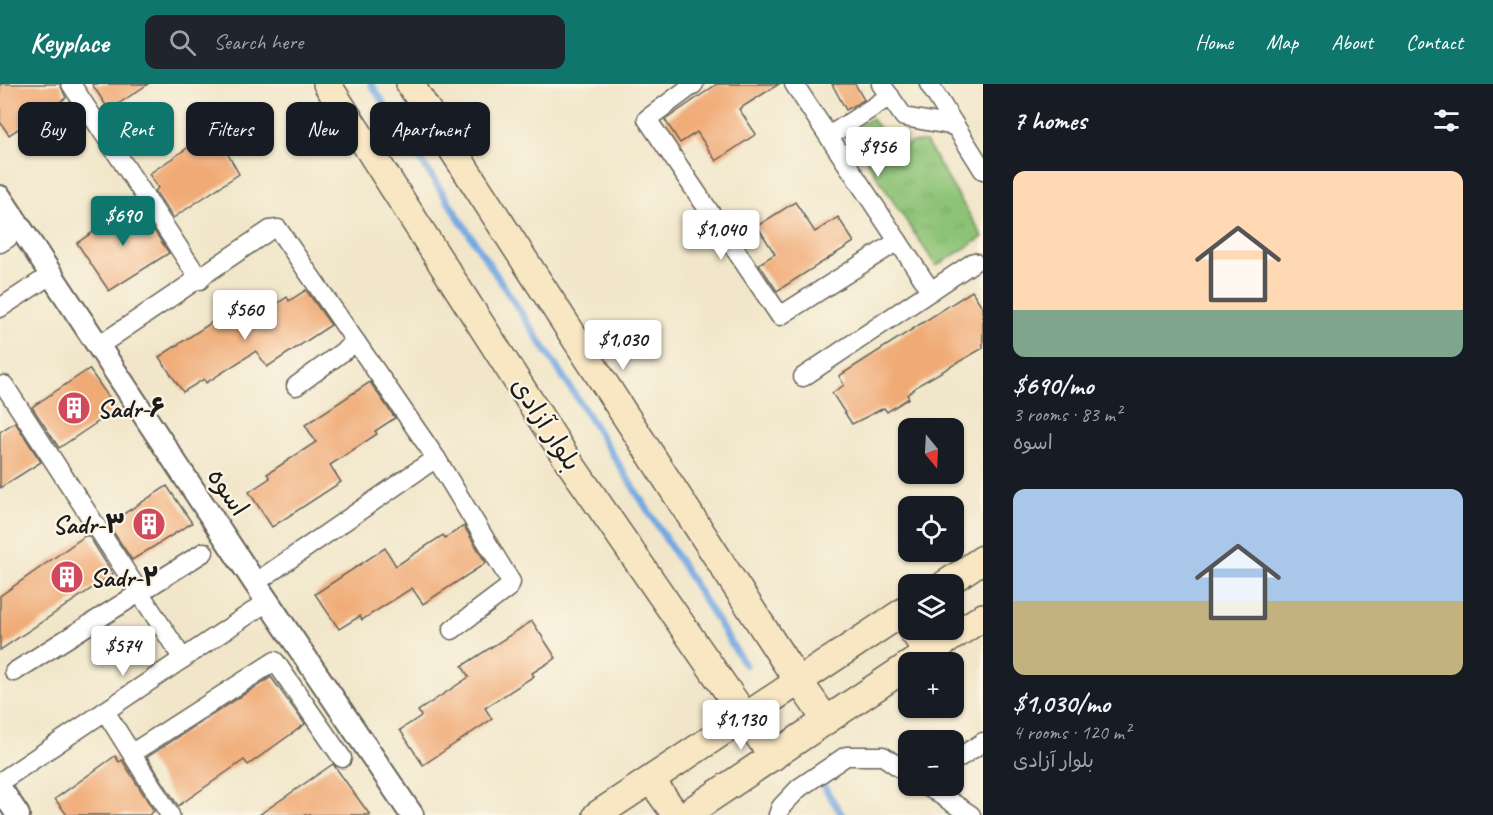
<!DOCTYPE html>
<meta charset="utf-8">
<style>
:root{--surface:#171b24;--page:#20242c;--text:#f1f3f6;--muted:#9ea1a6;--accent:#0f766e}
body{margin:0;font-family:Caveat,"Playpen Sans Arabic",sans-serif;background:var(--page);color:var(--text);height:100vh;display:flex;flex-direction:column;font-size:22px;white-space:nowrap}
*{box-sizing:border-box;margin:0}
p{font-size:20px;color:var(--muted)}
.icon{flex:none;width:33px;height:33px;fill:none;stroke:currentColor;stroke-width:2;stroke-linecap:round;stroke-linejoin:round}
.map{position:relative;flex:1;overflow:hidden}
.panel{display:flex;flex-direction:column;background:var(--surface);width:510px}
.panel>*{flex:none}
.guide{position:absolute;left:18px;top:18px;width:570px;height:54px;display:flex;gap:12px}
.needle{width:39px;rotate:162deg}
.controls{position:absolute;left:898px;top:334px;display:grid;gap:12px}
.controls a{display:grid;place-items:center;width:66px;height:66px;border-radius:12px;background:var(--surface);box-shadow:0 2px 4px #0004;font-size:30px}
.price{position:absolute;translate:-50% -51px;padding:0 14px;border-radius:6px;background:#fff;color:#222;font-size:20px;line-height:39px;filter:drop-shadow(0 2px 3px #0008)}
.price::after{content:'';position:absolute;left:50%;top:36px;width:18px;height:14px;margin-left:-9px;background:inherit;clip-path:polygon(0 0,100% 0,50% 100%)}
.price.on{background:var(--accent);color:#fff}
ul{padding:0;list-style:none}
li{display:grid;align-content:center;gap:12px;height:318px;padding:0 30px}
li span{display:grid;place-items:center;height:186px;border-radius:12px;color:#555}
li>.icon{margin-inline-start:auto}
span .icon{width:108px;height:108px;fill:#fffc;stroke-width:1}
li b{font-size:26px}
h2{display:flex;justify-content:space-between;align-items:center;height:72px;padding:0 30px;font-size:26px}
.pill{padding:0 21px;border-radius:12px;background:var(--surface);box-shadow:0 2px 4px #0004;font-size:21px;line-height:54px}
.pill.on{background:var(--accent);color:#fff}
header{display:flex;align-items:center;gap:36px;box-sizing:border-box;height:84px;padding:0 30px;background:var(--accent);color:#fff}
header strong{font-size:28px}
nav{display:flex;gap:33px;margin-inline-start:auto;font-size:21px}
.search{width:420px;height:54px;background:var(--page);display:flex;align-items:center;gap:15px;box-sizing:border-box;padding:0 21px;border-radius:12px;color:var(--muted);font-size:22px}
main{display:flex;flex:1;min-height:0}
.map>svg:first-child{display:block}
</style>
<header>
<strong>Keyplace</strong>
<div class="search"><svg class="icon" aria-label="search" viewBox="0 0 24 24"><circle cx="10" cy="10" r="6"/><path d="M15 15l6 6"/></svg>Search here</div>
<nav><a>Home</a><a>Map</a><a>About</a><a>Contact</a></nav>
</header>
<main>
<div class="map">
<svg width="983" height="731" viewBox="0 0 983 731">
<defs>
<pattern id="grass-tufts" width="24" height="20" patternUnits="userSpaceOnUse" patternTransform="scale(1.5)"><rect width="24" height="20" fill="#8cc376"/><path d="M3 7l-1-3M5 7V3M7 7l1-3M15 17l-1-3M17 17v-4M19 17l1-3" fill="none" stroke="#78a766"/></pattern>
</defs>
<rect width="100%" height="100%" fill="#fcf5e5"/>
<filter id="ink" filterUnits="userSpaceOnUse"><feTurbulence type="fractalNoise" baseFrequency=".0167" numOctaves="2"/><feDisplacementMap in="SourceGraphic" scale="12" xChannelSelector="R" yChannelSelector="G"/><feConvolveMatrix kernelMatrix="1 2 1 2 8 2 1 2 1" color-interpolation-filters="sRGB"/></filter>
<filter id="wash" filterUnits="userSpaceOnUse"><feTurbulence type="fractalNoise" baseFrequency=".008" numOctaves="4" result="noise"/><feDisplacementMap in="SourceGraphic" scale="24" xChannelSelector="R" yChannelSelector="G"/><feGaussianBlur stdDeviation="1.35" result="paint"/><feColorMatrix in="noise" values="0 0 0 0 0 0 0 0 0 0 0 0 0 0 0 0 0 1.4 0 .05"/><feComposite in="paint" operator="in"/></filter>
<g filter="url(#wash)">
<rect width="100%" height="100%" fill="#f1e6c9"/>
<path fill="url(#grass-tufts)" stroke="#547049" stroke-width="1.5" d="M871 34 897 67 912 58H926L983 153 936 182 848 49Z"/>
<g fill="none" stroke-linecap="round" stroke-linejoin="round">
<g stroke="#74a8e1" stroke-width="7">
<path d="M371 0 579 317 745 581"/>
<path d="M818 693 842 731"/>
</g>
</g>
<g id="blocks">
<g fill="#f0aa76">
<path d="M0 0H60L66 14 9 51 0 38Z"/>
<path d="M92 0H148L109 26Z"/>
<path d="M717 0H779L739 25 756 50 716 77 697 48 680 59 665 36Z"/>
<path d="M832 0H855L864 16 846 26Z"/>
<path d="M211 48 219 60 221 58 239 90 173 134 155 107 158 104 149 90Z"/>
<path d="M795 118 815 148 838 133 854 158 777 207 759 180 775 170 757 142Z"/>
<path d="M136 119 169 169 109 207 77 159Z"/>
<path d="M306 206 331 241 267 283 256 267 206 299 204 295 183 308 159 273 229 227 240 244 287 213 289 217Z"/>
<path d="M972 207 983 224V264L920 300 907 311 909 314 887 328 884 324 852 340 832 309 844 301 839 292Z"/>
<path d="M89 285 117 325 59 364 32 323Z"/>
<path d="M370 298 395 334 375 347 377 350 330 381 341 398 272 443 249 408 270 394 267 390 316 358 305 341Z"/>
<path d="M15 338 41 378 0 404V348Z"/>
<path d="M167 402 192 439 132 476 108 440Z"/>
<path d="M464 442 486 479 423 520 412 504 362 536 360 532 339 545 315 510 385 464 396 482 443 451 445 454Z"/>
<path d="M85 452H89L113 490 0 566V512Z"/>
<path d="M532 537 556 574 532 589 534 592 485 624 492 635 423 681 400 646 421 632 418 627 469 593 462 582Z"/>
<path d="M271 593 305 640 248 681 244 676 178 722 147 673Z"/>
<path d="M115 672 119 678 122 676 154 727 149 731H67L55 715Z"/>
<path d="M333 680 370 731H259Z"/>
</g>
</g>
</g>
<g filter="url(#ink)">
<use href="#blocks" fill-opacity="0" stroke="#676359" stroke-width="1.5"/>
<g fill="none" stroke-linecap="round" stroke-linejoin="round">
<defs>
<g id="minor">
<path d="M71 0 200 196"/>
<path d="M694 0 647 35 780 232 898 157"/>
<path d="M794 0 931 207"/>
<path d="M881 0 904 33 955 42"/>
<path d="M929 0 983 86"/>
<path d="M829 52 890 12"/>
<path d="M0 142 8 154 0 159"/>
<path d="M0 224 49 192"/>
<path d="M97 263 270 146 278 145 356 258"/>
<path d="M803 293 974 178"/>
<path d="M4 301 183 575"/>
<path d="M296 302 356 258 436 374"/>
<path d="M255 499 436 374 511 498 509 503 452 546"/>
<path d="M14 588 204 468"/>
<path d="M105 627 170 731"/>
<path d="M132 669 275 577 342 674"/>
<path d="M954 677 983 658"/>
<path d="M0 698 267 518"/>
<path d="M927 702 971 731"/>
<path d="M778 731 781 723 799 704 846 672H883L909 690"/>
</g>
<g id="tertiary">
<path d="M0 113 255 499 412 731"/>
<path d="M0 704 18 731"/>
</g>
<g id="secondary">
<path d="M327 0 565 372 773 673"/>
<path d="M410 0 786 579 826 636"/>
<path d="M944 501 983 475"/>
<path d="M912 546 928 568"/>
<path d="M912 579 983 533"/>
<path d="M651 696 676 731"/>
<path d="M597 731 909 524"/>
<path d="M685 731 909 581"/>
</g>
</defs>
<use href="#minor" stroke="#676359" stroke-width="21"/>
<use href="#tertiary" stroke="#676359" stroke-width="26"/>
<use href="#secondary" stroke="#676359" stroke-width="30"/>
<use href="#minor" stroke="#fff" stroke-width="18"/>
<use href="#tertiary" stroke="#fff" stroke-width="22"/>
<use href="#secondary" stroke="#f9e7c3" stroke-width="27"/>
</g>
</g>
<defs>
<symbol id="building-disc" viewBox="-11 -11 22 22"><circle r="9.5" fill="#d1495b" stroke="#fcf5e5"/><path d="M-4-6H4V6H1V3H-1V6H-4ZM-2.5-4.3h1.7v1.8h-1.7ZM.8-4.3h1.7v1.8H.8ZM-2.5-1h1.7V.8h-1.7ZM.8-1h1.7V.8H.8Z" fill="#fff"/></symbol>
</defs>
<g fill-rule="evenodd">
<use href="#building-disc" x="55" y="305" width="38" height="38"/>
<use href="#building-disc" x="130" y="421" width="38" height="38"/>
<use href="#building-disc" x="48" y="474" width="38" height="38"/>
</g>
<g text-anchor="middle" dominant-baseline="central" stroke-width="4.5" stroke-linejoin="round" paint-order="stroke">
<g font-size="26" font-weight="bold" fill="#1c1c1c" stroke="#fcf5e5" text-anchor="start">
<text x="97" y="324">Sadr-۶</text>
<text x="126" y="440" text-anchor="end">Sadr-۳</text>
<text x="90" y="493">Sadr-۲</text>
</g>
<g font-size="26" fill="#1c1c1c" stroke="#fcf5e5">
<text transform="translate(546 340) rotate(57)">بلوار آزادی</text>
<text transform="translate(228 408) rotate(56)">اسوه</text>
</g>
</g>
</svg>
<div class="controls">
<a><svg class="needle" viewBox="-14 -14 28 28"><path d="M0-13l5 13h-10z" fill="#e53935"/><path d="M0 13l5-13h-10z" fill="#9ea1a6"/></svg></a>
<a><svg class="icon" aria-label="locate" viewBox="0 0 24 24"><circle cx="12" cy="12" r="6"/><path d="M12 2v4M12 18v4M2 12h4M18 12h4"/></svg></a>
<a><svg class="icon" aria-label="layers" viewBox="0 0 24 24"><path d="M12 4l9 5-9 5-9-5zM3 14l9 5 9-5"/></svg></a>
<a>+</a>
<a>−</a>
</div>
<b class="price" style="left:878px;top:94px">$956</b>
<b class="price on" style="left:123px;top:163px">$690</b>
<b class="price" style="left:721px;top:177px">$1,040</b>
<b class="price" style="left:245px;top:257px">$560</b>
<b class="price" style="left:623px;top:287px">$1,030</b>
<b class="price" style="left:123px;top:593px">$574</b>
<b class="price" style="left:741px;top:667px">$1,130</b>
<div class="guide">
<a class="pill">Buy</a>
<a class="pill on">Rent</a>
<a class="pill">Filters</a>
<a class="pill">New</a>
<a class="pill">Apartment</a>
</div>
</div>
<section class="panel">
<h2>7 homes<svg class="icon" aria-label="filters" viewBox="0 0 24 24"><path d="M4 7h16M4 17h16"/><circle cx="9" cy="7" r="2"/><circle cx="15" cy="17" r="2"/></svg></h2>
<ul>
<li><span style="background:linear-gradient(#ffd9b3 75%,#7fa58c 0)"><svg class="icon" aria-label="home" viewBox="0 0 24 24"><path d="M3 11l9-7 9 7M6 9v11h12V9"/></svg></span><div><b>$690/mo</b><p>3 rooms · 83 m²</p><p>اسوه</p></div></li>
<li><span style="background:linear-gradient(#a9c7e8 60%,#c2b280 0)"><svg class="icon" aria-label="home" viewBox="0 0 24 24"><path d="M3 11l9-7 9 7M6 9v11h12V9"/></svg></span><div><b>$1,030/mo</b><p>4 rooms · 120 m²</p><p>بلوار آزادی</p></div></li>
</ul>
</section>
</main>
